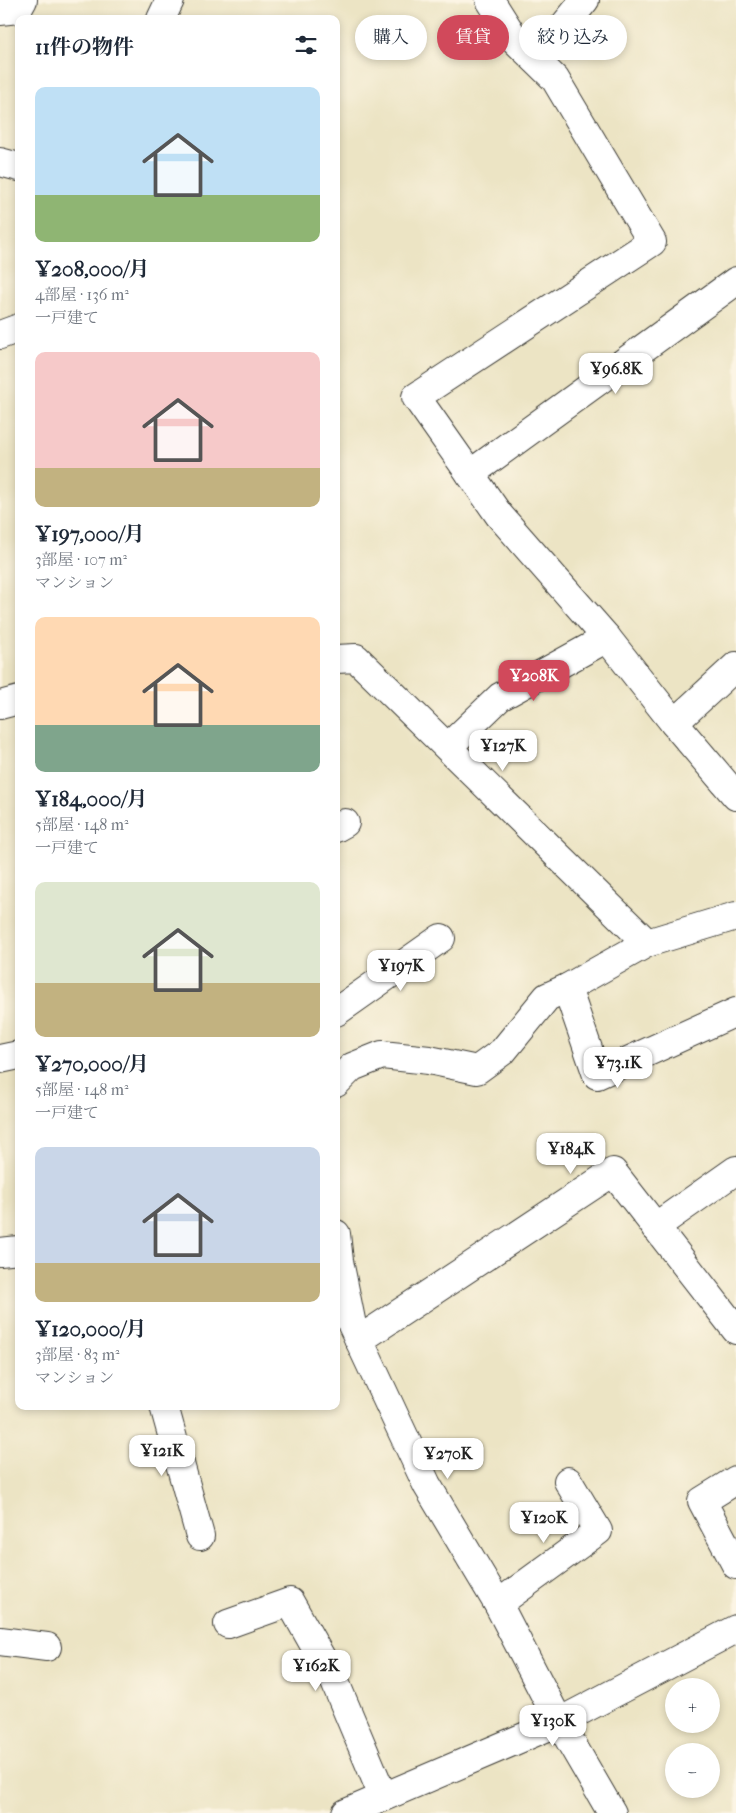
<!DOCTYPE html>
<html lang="ja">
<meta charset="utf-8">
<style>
:root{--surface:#fff;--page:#f2f2f3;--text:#1f2937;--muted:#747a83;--accent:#d1495b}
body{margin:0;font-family:"IM FELL French Canon","Noto Serif JP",serif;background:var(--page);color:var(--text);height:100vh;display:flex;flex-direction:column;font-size:19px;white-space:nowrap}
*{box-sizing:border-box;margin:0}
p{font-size:16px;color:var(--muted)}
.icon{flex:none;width:28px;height:28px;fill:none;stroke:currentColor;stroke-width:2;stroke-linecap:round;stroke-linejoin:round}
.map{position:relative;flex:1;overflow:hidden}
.side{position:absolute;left:15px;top:15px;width:325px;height:1395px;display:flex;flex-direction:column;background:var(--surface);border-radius:10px;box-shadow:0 2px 8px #0003}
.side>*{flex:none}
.hud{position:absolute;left:355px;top:15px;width:305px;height:45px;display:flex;gap:10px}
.tools{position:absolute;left:665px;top:1678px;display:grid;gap:10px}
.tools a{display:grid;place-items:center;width:55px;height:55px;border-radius:50%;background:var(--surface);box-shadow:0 2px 8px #0003;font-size:25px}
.price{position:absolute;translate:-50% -42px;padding:0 11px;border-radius:10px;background:#fff;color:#222;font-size:16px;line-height:32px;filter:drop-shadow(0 1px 2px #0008)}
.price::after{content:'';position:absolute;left:50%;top:30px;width:15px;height:11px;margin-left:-8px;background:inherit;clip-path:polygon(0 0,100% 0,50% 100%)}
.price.on{background:var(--accent);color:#fff}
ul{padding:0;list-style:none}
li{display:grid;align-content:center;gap:10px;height:265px;padding:0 20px}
li span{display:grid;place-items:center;height:155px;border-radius:10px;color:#555}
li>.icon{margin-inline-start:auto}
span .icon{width:90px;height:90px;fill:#fffc;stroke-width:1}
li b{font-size:21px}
h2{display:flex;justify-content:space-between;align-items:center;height:60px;padding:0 20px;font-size:21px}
.pill{padding:0 18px;border-radius:22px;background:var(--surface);box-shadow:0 2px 8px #0003;font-size:18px;line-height:45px}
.pill.on{background:var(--accent);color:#fff}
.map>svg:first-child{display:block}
</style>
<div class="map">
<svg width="736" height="1813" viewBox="0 0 736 1813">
<rect width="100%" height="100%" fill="#fcf5e5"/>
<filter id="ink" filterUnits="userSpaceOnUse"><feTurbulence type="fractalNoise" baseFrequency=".02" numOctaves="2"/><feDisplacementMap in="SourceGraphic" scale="10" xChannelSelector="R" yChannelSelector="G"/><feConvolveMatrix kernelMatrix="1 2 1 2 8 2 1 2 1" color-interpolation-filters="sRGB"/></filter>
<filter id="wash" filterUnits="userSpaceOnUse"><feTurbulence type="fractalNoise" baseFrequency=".0096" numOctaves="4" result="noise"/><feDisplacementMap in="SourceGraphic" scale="20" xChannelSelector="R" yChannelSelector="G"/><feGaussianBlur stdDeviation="1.12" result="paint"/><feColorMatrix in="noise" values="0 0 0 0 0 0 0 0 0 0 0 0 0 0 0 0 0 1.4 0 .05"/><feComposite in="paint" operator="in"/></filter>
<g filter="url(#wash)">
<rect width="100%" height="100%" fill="#ece4c4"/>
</g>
<g filter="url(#ink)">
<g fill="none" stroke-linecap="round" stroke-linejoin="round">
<defs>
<g id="street">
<path d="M490 0 516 41 555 79 652 242 416 397 499 515 607 638 674 723 736 796"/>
<path d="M0 11 18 9 23 0"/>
<path d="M161 19 170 0"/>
<path d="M536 60 585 0"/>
<path d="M0 162 19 167"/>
<path d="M0 335 19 328"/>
<path d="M470 474 736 281"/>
<path d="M336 659 356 658 647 943"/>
<path d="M0 705 19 700"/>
<path d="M674 723 736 666"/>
<path d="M448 747 500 697 607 638"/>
<path d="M336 828 345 823"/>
<path d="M567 988 597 1075 736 1012"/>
<path d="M336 1012 441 938"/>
<path d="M0 1059 19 1055"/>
<path d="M336 1083 352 1067 382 1055 429 1060 477 1070 503 1051 547 997 567 988 647 943 736 916"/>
<path d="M655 1227 736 1170"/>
<path d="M336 1234 339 1261 352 1325 427 1485 498 1604 559 1722 612 1813"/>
<path d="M0 1252 19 1250"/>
<path d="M359 1340 613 1172 736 1330"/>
<path d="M164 1406 200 1536"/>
<path d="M736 1480 702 1501 736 1565"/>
<path d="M498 1604 598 1531 568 1481"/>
<path d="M228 1624 290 1602 335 1682 383 1796"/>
<path d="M0 1641 47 1647"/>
<path d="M346 1813 559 1722 736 1629"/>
</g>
</defs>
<use href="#street" stroke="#3b3a35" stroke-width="30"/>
<use href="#street" stroke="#fff" stroke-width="28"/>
</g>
</g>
</svg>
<div class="tools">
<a>+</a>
<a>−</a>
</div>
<b class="price" style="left:616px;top:395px">¥96.8K</b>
<b class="price on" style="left:534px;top:702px">¥208K</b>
<b class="price" style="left:503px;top:772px">¥127K</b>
<b class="price" style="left:401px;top:992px">¥197K</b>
<b class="price" style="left:618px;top:1089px">¥73.1K</b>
<b class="price" style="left:571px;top:1175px">¥184K</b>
<b class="price" style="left:162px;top:1477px">¥121K</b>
<b class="price" style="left:448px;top:1480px">¥270K</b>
<b class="price" style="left:544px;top:1544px">¥120K</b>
<b class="price" style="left:316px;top:1692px">¥162K</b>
<b class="price" style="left:553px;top:1747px">¥130K</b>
<div class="hud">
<a class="pill">購入</a>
<a class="pill on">賃貸</a>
<a class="pill">絞り込み</a>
</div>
<section class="side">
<h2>11件の物件<svg class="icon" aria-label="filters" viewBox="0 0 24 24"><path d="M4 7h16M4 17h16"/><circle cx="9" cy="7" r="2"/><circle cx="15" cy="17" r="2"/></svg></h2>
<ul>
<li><span style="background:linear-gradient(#bfe0f5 70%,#8fb573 0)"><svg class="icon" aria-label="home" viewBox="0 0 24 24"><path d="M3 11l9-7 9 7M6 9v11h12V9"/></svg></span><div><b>¥208,000/月</b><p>4部屋 · 136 m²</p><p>一戸建て</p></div></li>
<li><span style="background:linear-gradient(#f6c9c9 75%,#c2b280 0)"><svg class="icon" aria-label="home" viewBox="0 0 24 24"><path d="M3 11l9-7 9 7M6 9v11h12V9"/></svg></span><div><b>¥197,000/月</b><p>3部屋 · 107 m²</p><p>マンション</p></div></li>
<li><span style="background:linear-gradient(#ffd9b3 70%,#7fa58c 0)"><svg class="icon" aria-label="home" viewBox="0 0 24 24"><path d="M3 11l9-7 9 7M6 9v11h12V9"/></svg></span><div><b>¥184,000/月</b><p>5部屋 · 148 m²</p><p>一戸建て</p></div></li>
<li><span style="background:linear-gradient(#dfe7d0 65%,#c2b280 0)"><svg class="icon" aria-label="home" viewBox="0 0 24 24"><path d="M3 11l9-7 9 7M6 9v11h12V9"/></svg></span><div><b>¥270,000/月</b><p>5部屋 · 148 m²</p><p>一戸建て</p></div></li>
<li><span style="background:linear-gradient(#c9d6e8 75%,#c2b280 0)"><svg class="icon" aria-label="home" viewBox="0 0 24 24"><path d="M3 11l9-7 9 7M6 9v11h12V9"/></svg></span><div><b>¥120,000/月</b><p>3部屋 · 83 m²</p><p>マンション</p></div></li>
</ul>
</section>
</div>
